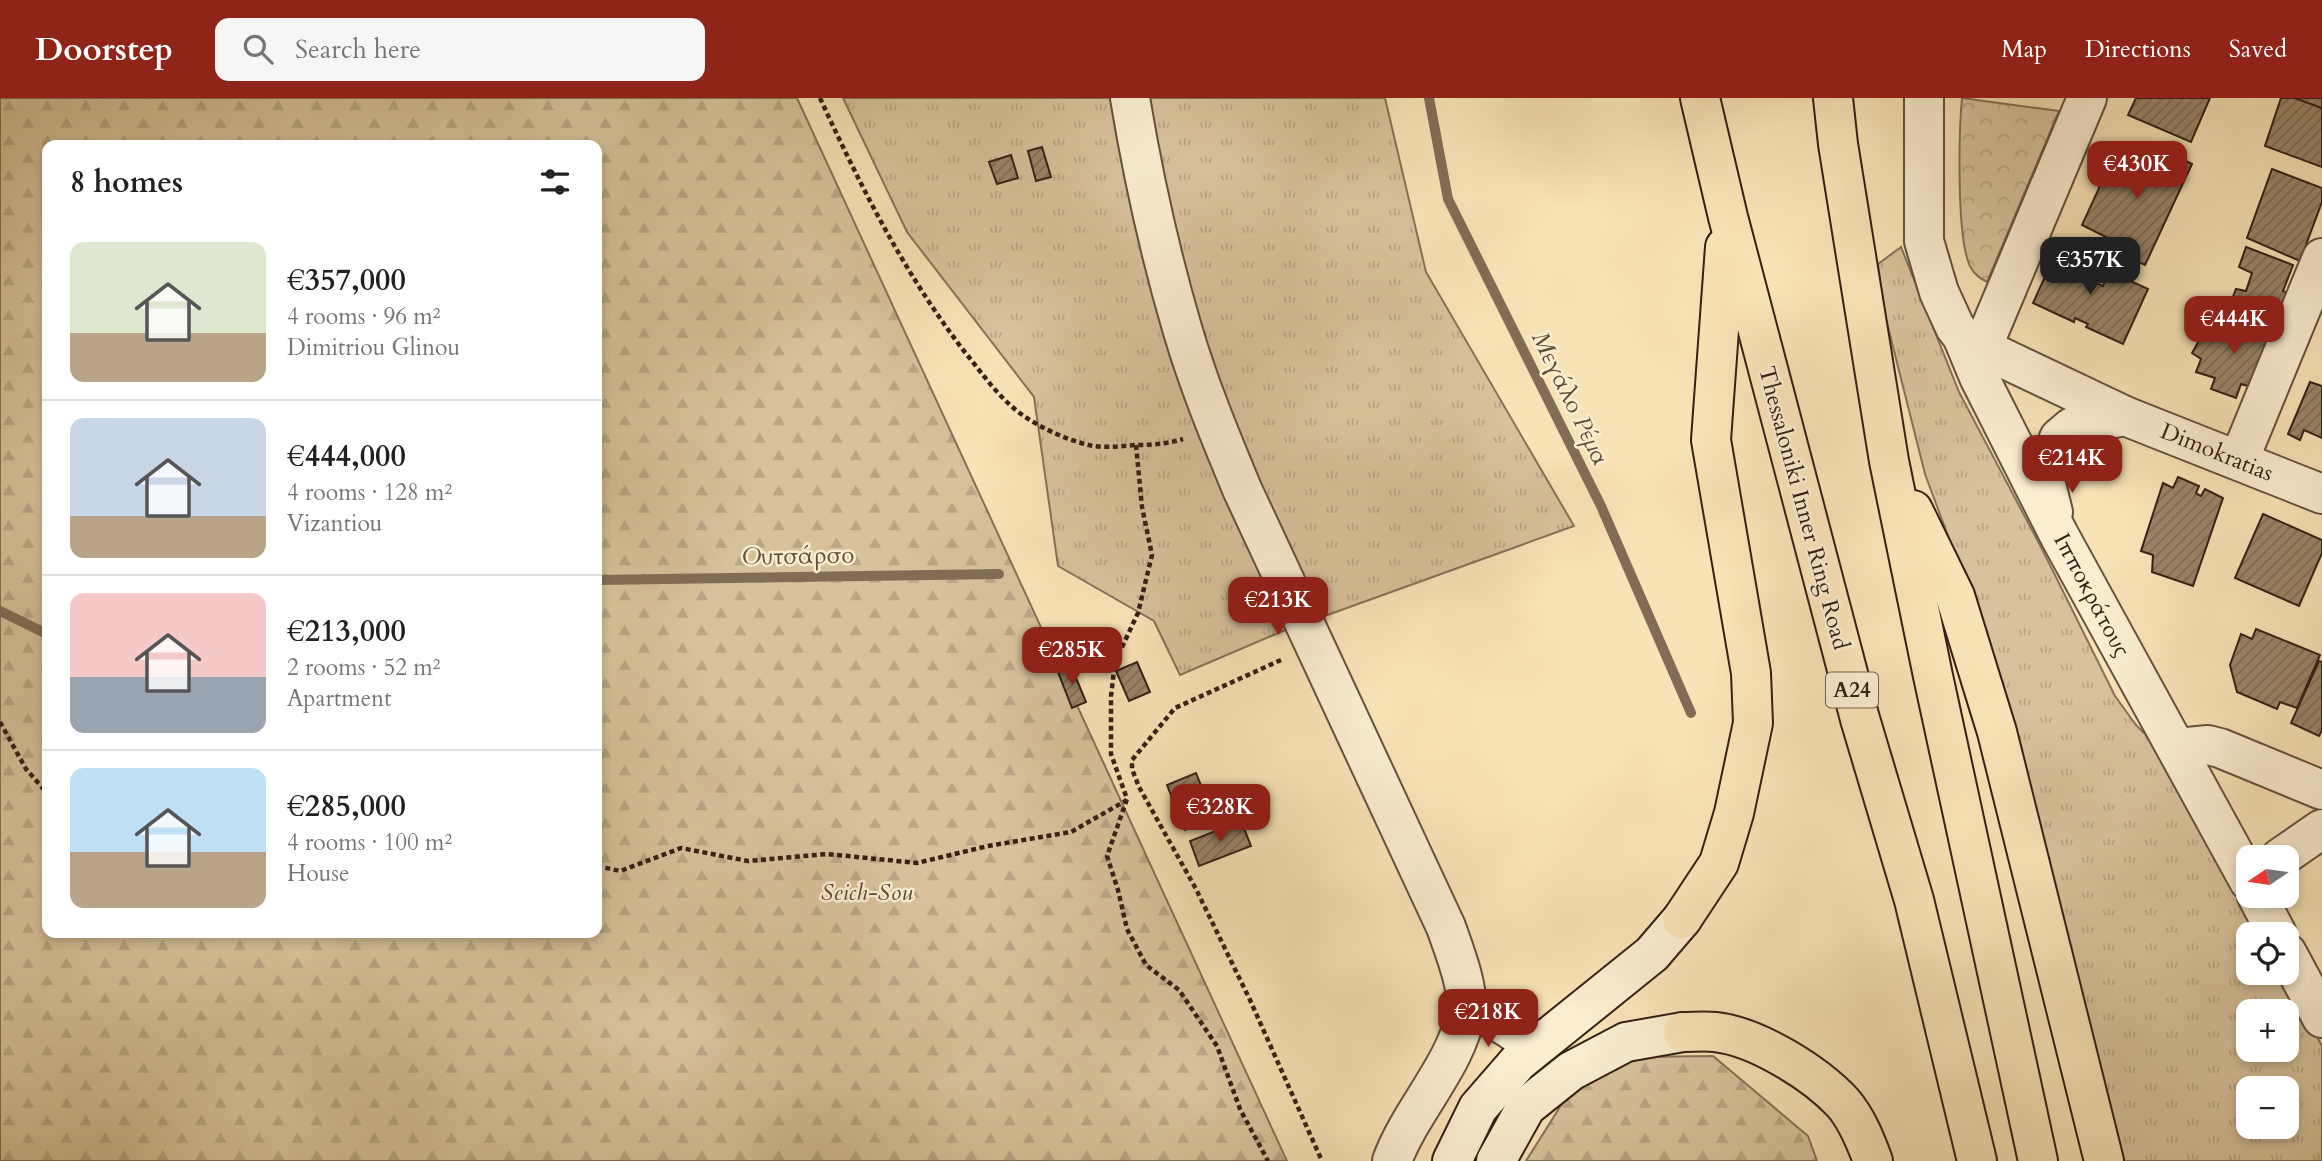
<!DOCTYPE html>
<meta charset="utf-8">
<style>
:root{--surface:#fff;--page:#f6f6f6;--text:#202124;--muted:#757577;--line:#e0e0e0;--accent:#8f2418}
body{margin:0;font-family:Cardo,serif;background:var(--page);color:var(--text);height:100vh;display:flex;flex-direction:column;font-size:26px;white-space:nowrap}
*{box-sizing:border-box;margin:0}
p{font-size:23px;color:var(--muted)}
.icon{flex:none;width:38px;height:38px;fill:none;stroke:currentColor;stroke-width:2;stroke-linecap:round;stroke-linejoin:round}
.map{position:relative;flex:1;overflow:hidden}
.drawer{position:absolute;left:42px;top:42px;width:560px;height:798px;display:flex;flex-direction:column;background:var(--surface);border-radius:14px;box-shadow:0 4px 10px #0003}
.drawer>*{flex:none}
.needle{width:46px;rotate:257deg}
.tools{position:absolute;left:2236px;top:747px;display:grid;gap:14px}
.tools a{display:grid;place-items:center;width:63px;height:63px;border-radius:14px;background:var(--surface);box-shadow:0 4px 10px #0003;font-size:35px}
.price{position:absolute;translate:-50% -60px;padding:0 16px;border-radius:14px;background:var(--accent);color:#fff;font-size:23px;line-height:46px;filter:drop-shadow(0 2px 4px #0008)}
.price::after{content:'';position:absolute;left:50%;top:42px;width:21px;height:16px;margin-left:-10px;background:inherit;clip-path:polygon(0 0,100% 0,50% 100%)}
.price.active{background:#222;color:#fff}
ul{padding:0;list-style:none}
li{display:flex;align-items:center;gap:21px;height:175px;padding:0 28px}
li+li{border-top:2px solid var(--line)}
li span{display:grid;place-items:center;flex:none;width:196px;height:140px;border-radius:14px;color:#555}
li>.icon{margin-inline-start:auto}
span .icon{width:84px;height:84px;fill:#fffc;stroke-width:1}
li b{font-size:30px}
h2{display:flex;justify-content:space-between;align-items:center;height:84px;padding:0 28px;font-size:30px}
header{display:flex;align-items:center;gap:42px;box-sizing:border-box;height:98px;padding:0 35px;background:var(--accent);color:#fff}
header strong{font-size:33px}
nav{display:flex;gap:38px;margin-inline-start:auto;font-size:24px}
.search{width:490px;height:63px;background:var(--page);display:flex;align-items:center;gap:18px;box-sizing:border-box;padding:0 24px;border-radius:14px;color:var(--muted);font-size:26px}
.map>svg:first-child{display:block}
</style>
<header>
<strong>Doorstep</strong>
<div class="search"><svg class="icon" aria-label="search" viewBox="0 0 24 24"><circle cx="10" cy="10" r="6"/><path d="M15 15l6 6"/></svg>Search here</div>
<nav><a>Map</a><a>Directions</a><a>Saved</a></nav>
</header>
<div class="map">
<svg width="2322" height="1063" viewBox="0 0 2322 1063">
<defs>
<pattern id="grass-tufts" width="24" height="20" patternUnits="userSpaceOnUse" patternTransform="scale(1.75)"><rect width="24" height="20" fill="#d7c29b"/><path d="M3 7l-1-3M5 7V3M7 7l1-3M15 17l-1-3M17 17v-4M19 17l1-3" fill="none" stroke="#b9a685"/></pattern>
<pattern id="forest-firs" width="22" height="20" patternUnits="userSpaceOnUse" patternTransform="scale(1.75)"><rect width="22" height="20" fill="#d7c29b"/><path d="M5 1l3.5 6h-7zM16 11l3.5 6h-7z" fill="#b9a685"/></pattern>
<pattern id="park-crowns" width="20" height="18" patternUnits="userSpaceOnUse" patternTransform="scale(1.75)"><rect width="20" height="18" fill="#d7c29b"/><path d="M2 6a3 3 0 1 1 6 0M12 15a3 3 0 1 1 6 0" fill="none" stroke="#b9a685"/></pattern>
<pattern id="building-hatch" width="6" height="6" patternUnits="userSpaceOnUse" patternTransform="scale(1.75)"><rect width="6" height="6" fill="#9a8569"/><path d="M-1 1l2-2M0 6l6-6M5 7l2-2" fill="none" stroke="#7e6c55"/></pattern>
</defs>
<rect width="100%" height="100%" fill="#f8e3b6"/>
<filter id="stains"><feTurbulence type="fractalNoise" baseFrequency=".00286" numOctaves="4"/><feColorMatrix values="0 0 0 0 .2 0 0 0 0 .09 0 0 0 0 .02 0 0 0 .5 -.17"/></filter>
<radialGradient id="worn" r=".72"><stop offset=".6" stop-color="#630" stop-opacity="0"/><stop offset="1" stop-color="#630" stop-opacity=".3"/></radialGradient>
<g fill="url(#grass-tufts)" stroke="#867158" stroke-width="2" fill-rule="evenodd">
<path d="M843 0H1385L1426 174 1574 428 1283 533 1180 577 1154 523 1058 468 1034 299 907 134Z"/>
<path d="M1901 149 1959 294 2043 453 2115 598 2136 627 2159 650 2261 836H2249V875H2282L2322 948V1063H2120L1968 492 1925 376 1883 209 1878 166ZM2249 914H2287V952H2249ZM2249 990H2287V1029H2249Z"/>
</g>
<g fill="url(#forest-firs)" stroke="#867158" stroke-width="2" fill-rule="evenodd">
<path d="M0 0H797L1287 1063H0ZM47 47H597V835H47Z"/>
<path d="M1713 958 1808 1038 1817 1063H1526L1570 993 1638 959Z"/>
</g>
<path fill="url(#park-crowns)" stroke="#867158" stroke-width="2" d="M1962 0 2059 13 1987 184C1980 180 1975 177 1971 170 1956 144 1959 33 1962 0Z"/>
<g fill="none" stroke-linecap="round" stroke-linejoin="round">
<g stroke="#816d55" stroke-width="10">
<path d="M1429 0 1448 101 1601 408 1691 615"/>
<path d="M597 482 999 476"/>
<path d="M0 513 47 536"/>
</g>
</g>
<g fill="url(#building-hatch)" stroke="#342015" stroke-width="2">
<path d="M2136 0H2210L2191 44 2128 17Z"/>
<path d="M2281 0H2295L2322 10V69L2265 48Z"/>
<path d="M2295 0H2322V10Z"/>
<path d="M2149 45 2192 66 2145 167 2102 147 2106 139 2082 127 2117 51 2141 63Z"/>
<path d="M1042 49 1051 79 1036 83 1028 53Z"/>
<path d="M1011 57 1018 80 997 86 989 64Z"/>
<path d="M2272 71 2322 90V104L2300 163 2247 140Z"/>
<path d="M2246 149 2293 167 2283 193 2292 197 2280 229 2228 212 2236 191 2246 193 2252 175 2239 169Z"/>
<path d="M2058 150 2081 161 2076 174 2085 178 2091 165 2098 168 2091 183 2103 188 2109 173 2148 191 2123 246 2086 229 2088 226 2075 220 2074 224 2033 205Z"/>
<path d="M2227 218 2276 236 2258 291 2241 286 2236 300 2211 291 2215 280 2196 274 2201 261 2192 255 2207 229 2222 235Z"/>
<path d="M2310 284 2322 288V340L2304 332 2300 342 2288 336Z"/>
<path d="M2178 379 2199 388 2196 395 2201 398 2205 391 2223 400 2193 488 2152 474 2153 457 2141 453 2163 385 2173 390Z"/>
<path d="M2263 416 2322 442V455L2299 508 2235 480Z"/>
<path d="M2256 531 2320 557 2297 610 2280 604 2277 611 2237 594 2230 567 2241 536 2252 541Z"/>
<path d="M2319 563 2322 564V632L2319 638 2291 625Z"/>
<path d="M1137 564 1150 594 1129 603 1116 573Z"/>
<path d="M1071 568 1086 604 1072 610 1058 574Z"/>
<path d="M1196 675 1214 720 1185 732 1167 687Z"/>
<path d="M1241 723 1251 748 1199 768 1190 743Z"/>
</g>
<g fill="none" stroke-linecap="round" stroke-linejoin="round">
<defs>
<g id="street">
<path d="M1130 0C1143 78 1160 155 1182 230 1198 285 1220 338 1242 391L1446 829C1454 852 1469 889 1466 913 1458 965 1410 1013 1392 1063"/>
<path d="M1924 0V143L1939 194 1955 229 1962 238 1979 279 2059 437 2249 783"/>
<path d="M1962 238 1982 250 2125 318 2322 396"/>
<path d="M1982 250 2087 0"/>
<path d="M2239 362 2322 160"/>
<path d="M2053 414 2045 382 2059 340 2072 329 2125 318"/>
<path d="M2177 650 2208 647 2220 650 2322 692"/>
<path d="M2280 760 2322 731"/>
<path d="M2257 798 2277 836"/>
<path d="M2287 855 2322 920"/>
<path d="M1466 911C1495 920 1511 930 1534 949"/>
</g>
<g id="secondary">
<path d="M1452 1063 1478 1010 1518 964 1652 856 1682 821"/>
<path d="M1496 1063 1526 1009 1571 973 1626 944 1683 934"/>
</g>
<g id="highway">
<path d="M1700 0 1728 119 1860 621 1914 802 1977 1063"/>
<path d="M1833 0 1838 46 1889 363 1933 578 2038 1063"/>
<path d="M1913 412 1955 498 1997 634 2104 1063"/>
<path d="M1682 821 1719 765 1734 715 1753 625 1751 575 1711 342 1725 149"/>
<path d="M1683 934C1693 934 1705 933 1715 934 1756 938 1815 975 1843 1005 1857 1021 1866 1044 1873 1063"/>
</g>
</defs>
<use href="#street" stroke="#65513d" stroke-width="42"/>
<use href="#secondary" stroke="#342015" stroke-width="42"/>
<use href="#highway" stroke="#342015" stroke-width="42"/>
<g stroke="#342015" stroke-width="4.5" stroke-dasharray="5 3.5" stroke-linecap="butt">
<path d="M820 0C861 89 904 175 964 253 982 275 998 299 1021 316 1042 331 1069 343 1093 348 1107 350 1122 348 1136 347 1152 347 1167 346 1183 341"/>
<path d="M1136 347 1142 409 1152 457 1138 515 1115 564 1111 598V656L1127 701 1107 758 1118 792 1127 831 1146 867 1179 892 1217 948 1240 1011 1268 1063"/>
<path d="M1281 562 1175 610 1132 662V671L1139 689 1196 791 1250 902 1322 1063"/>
<path d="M0 624 26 671 47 695"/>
<path d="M597 768 620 773 681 750 748 763 827 756 917 765 988 748 1071 734 1127 702"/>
</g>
<use href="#street" stroke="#faedd0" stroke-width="38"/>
<use href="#secondary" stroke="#faedd0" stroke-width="38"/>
<use href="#highway" stroke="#f8e3b6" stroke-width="38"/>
</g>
<g text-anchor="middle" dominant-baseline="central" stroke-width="5" stroke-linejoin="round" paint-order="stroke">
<rect fill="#faedd0" stroke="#6f5e4d" stroke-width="2" x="1826" y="574.5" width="52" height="35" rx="5"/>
<g font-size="21" font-weight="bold" fill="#342015">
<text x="1852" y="592">Α24</text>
</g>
<g font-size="23" fill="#342015" stroke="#faedd0">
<text transform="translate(2217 354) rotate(22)">Dimokratias</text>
<text transform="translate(1804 410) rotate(75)">Thessaloniki Inner Ring Road</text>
<text transform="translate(2092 497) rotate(62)">Ιπποκράτους</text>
</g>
<g font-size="23" font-style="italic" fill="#5d4836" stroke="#faedd0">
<text x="867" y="794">Seich-Sou</text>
</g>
<g font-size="24" font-style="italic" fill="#614d3a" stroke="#faedd0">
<text transform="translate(1570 300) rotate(64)">Μεγάλο Ρέμα</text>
<text transform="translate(798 458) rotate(-1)">Ουτσάρσο</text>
</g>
</g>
<rect width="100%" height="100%" filter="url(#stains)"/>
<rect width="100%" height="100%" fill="url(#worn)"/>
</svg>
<div class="tools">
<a><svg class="needle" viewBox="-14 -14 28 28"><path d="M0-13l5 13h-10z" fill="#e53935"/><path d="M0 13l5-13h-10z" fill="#757577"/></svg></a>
<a><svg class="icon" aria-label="locate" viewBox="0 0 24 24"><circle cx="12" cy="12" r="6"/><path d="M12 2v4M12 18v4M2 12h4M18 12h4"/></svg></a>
<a>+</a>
<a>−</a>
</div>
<b class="price" style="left:2137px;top:103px">€430K</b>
<b class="price active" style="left:2090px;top:199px">€357K</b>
<b class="price" style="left:2234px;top:258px">€444K</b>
<b class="price" style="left:2072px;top:397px">€214K</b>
<b class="price" style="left:1278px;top:539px">€213K</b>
<b class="price" style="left:1072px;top:589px">€285K</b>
<b class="price" style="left:1220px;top:746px">€328K</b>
<b class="price" style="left:1488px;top:951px">€218K</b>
<section class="drawer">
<h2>8 homes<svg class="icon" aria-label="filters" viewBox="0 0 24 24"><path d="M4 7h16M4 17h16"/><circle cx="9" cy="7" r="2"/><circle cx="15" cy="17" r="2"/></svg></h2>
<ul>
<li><span style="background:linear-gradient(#dfe7d0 65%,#b9a48a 0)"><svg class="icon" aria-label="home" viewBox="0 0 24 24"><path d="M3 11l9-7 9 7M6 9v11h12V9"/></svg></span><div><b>€357,000</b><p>4 rooms · 96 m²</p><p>Dimitriou Glinou</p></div></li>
<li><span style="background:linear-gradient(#c9d6e8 70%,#b9a48a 0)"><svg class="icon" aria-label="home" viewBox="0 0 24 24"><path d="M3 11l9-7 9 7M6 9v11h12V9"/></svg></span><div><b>€444,000</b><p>4 rooms · 128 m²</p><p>Vizantiou</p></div></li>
<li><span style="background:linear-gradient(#f6c9c9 60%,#9aa5b1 0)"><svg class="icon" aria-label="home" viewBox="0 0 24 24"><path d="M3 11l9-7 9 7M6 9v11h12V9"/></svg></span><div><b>€213,000</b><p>2 rooms · 52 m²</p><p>Apartment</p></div></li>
<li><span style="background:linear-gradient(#bfe0f5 60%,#b9a48a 0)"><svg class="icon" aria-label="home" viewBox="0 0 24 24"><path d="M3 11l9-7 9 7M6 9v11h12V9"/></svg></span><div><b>€285,000</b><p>4 rooms · 100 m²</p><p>House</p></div></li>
</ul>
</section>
</div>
